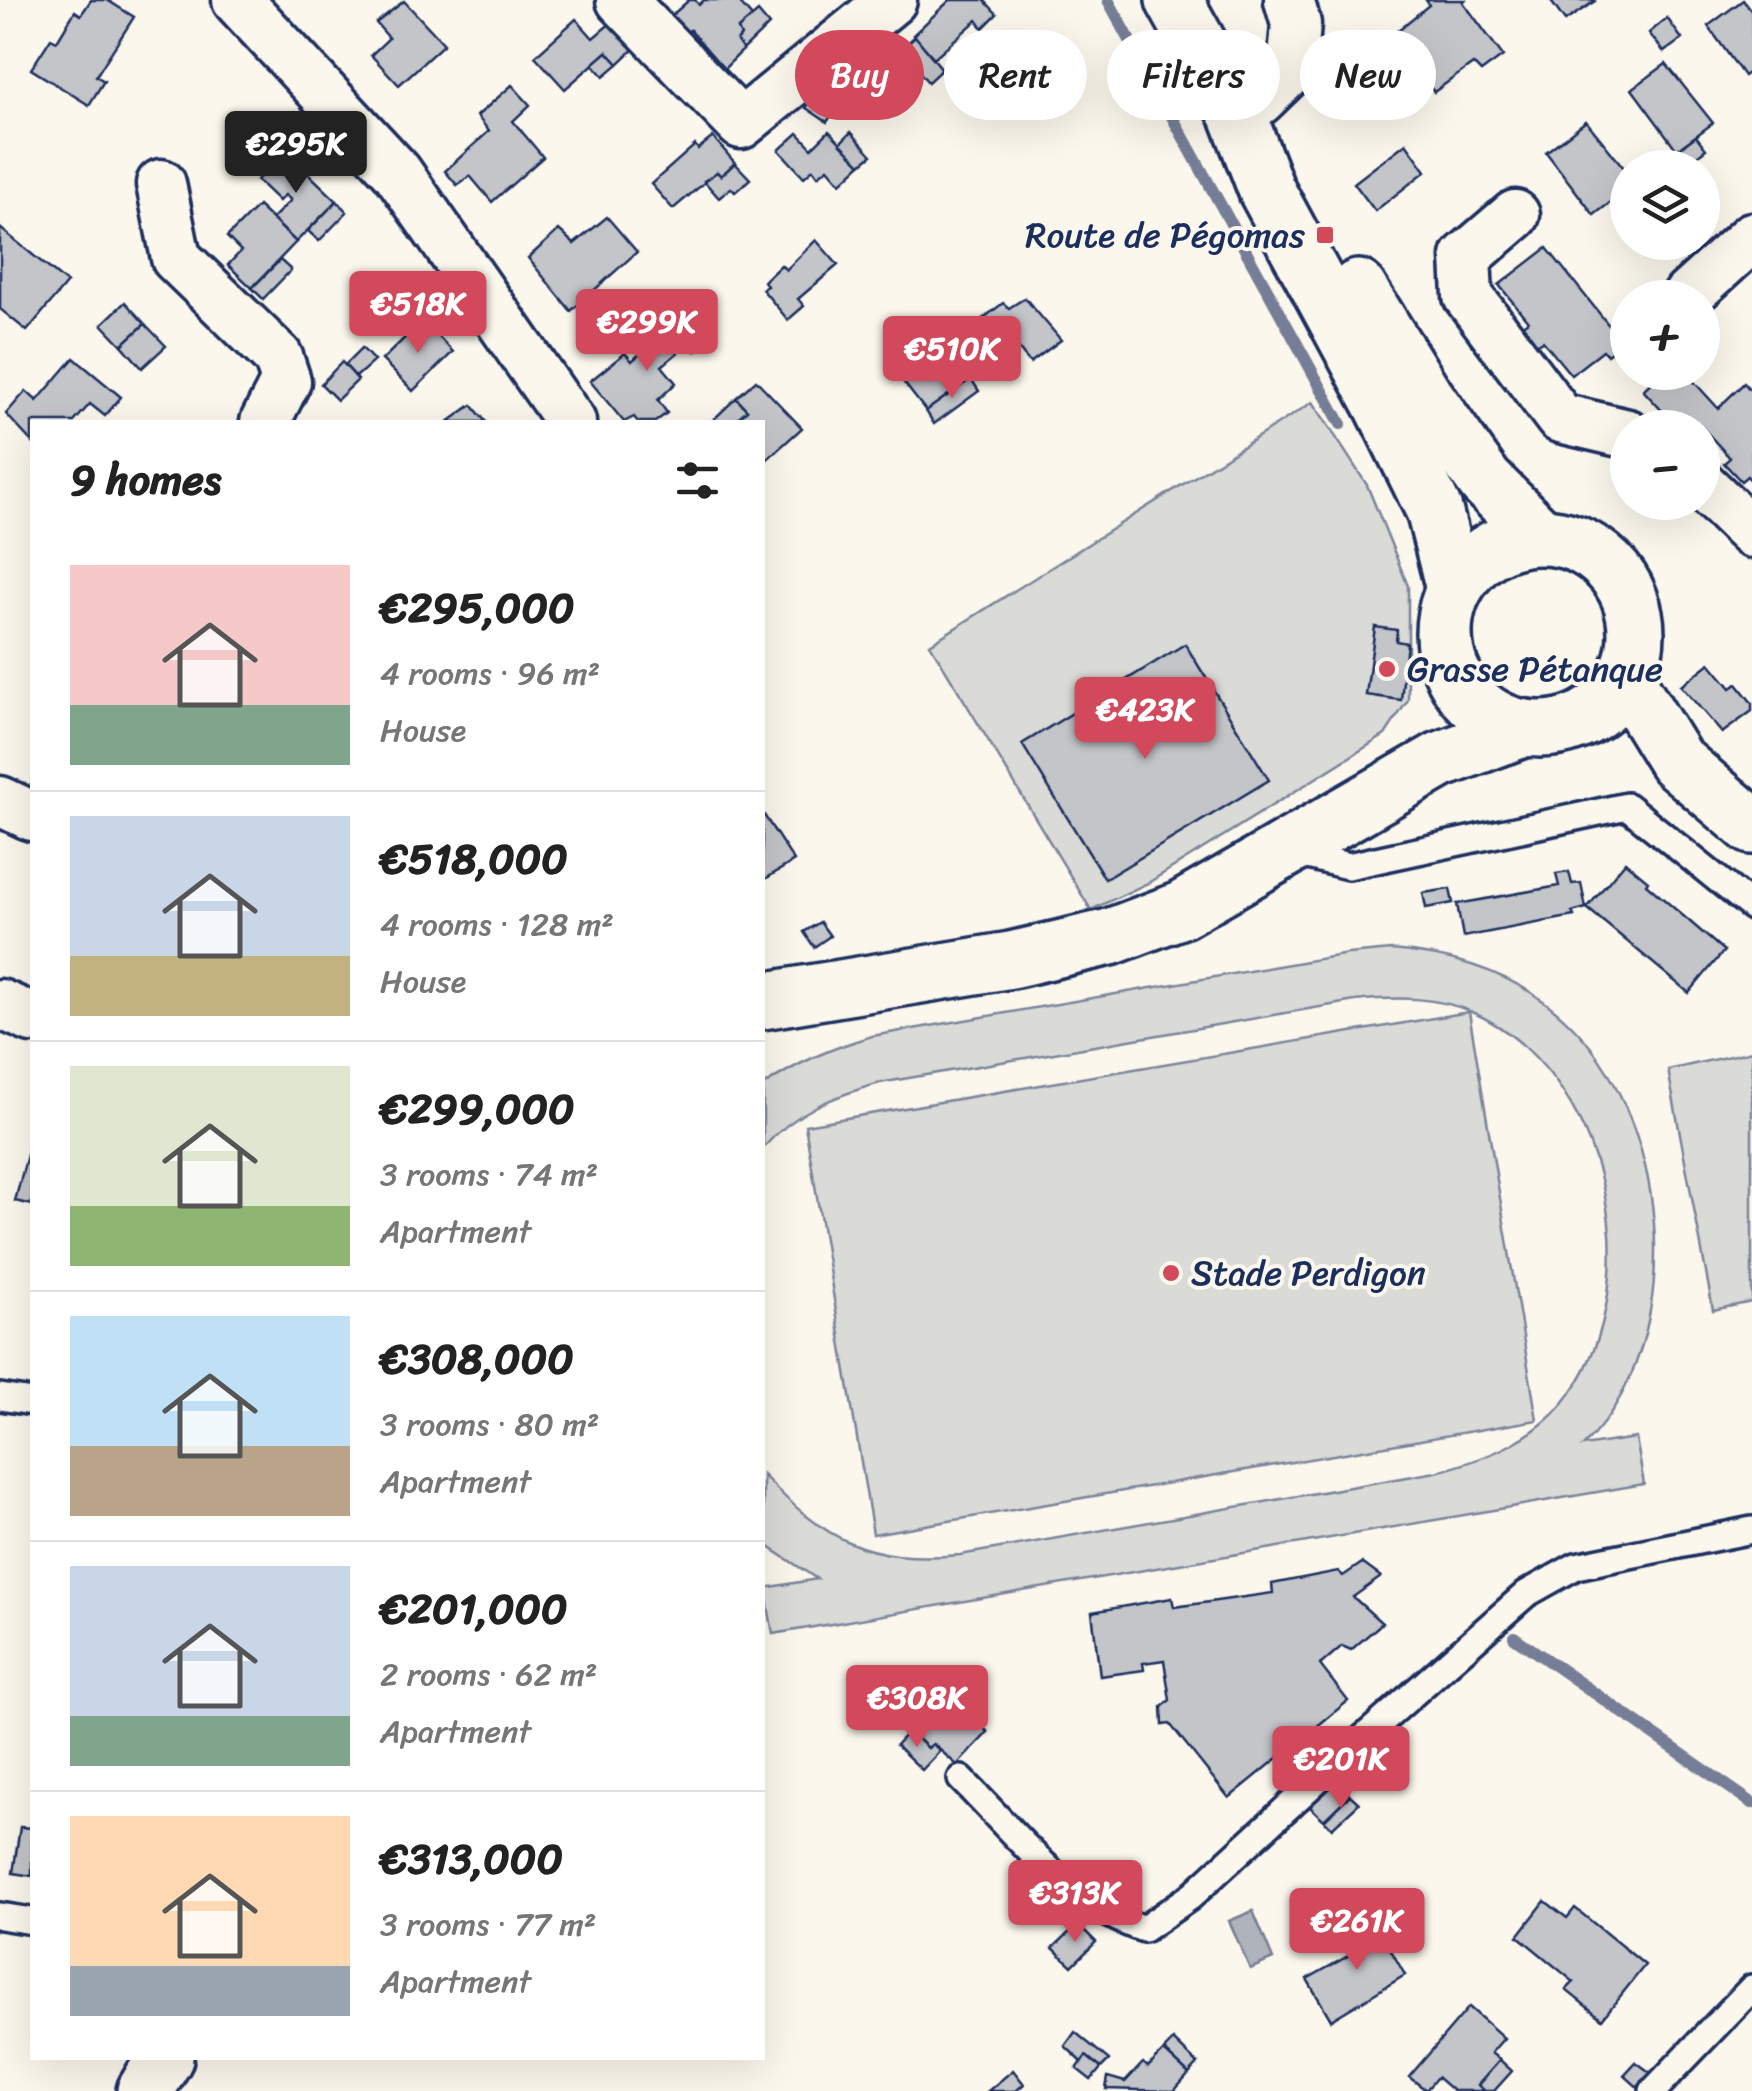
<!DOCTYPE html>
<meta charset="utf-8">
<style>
:root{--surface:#fff;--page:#f6f6f6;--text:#222;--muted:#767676;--line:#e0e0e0;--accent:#d1495b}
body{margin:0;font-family:Sriracha,sans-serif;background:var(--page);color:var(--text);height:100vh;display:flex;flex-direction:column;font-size:38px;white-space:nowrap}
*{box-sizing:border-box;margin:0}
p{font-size:32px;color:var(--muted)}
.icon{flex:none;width:55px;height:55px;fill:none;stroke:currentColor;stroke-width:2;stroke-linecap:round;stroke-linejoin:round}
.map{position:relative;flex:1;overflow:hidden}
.drawer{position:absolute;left:30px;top:420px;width:735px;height:1640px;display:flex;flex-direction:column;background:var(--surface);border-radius:0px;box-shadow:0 10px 40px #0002}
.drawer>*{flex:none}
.banner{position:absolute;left:795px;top:30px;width:805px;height:90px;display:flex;gap:20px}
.controls{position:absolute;left:1610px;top:150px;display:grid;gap:20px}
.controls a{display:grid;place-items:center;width:110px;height:110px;border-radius:50%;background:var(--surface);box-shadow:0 10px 40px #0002;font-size:50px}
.price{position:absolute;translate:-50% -85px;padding:0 22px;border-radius:10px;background:var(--accent);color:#fff;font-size:32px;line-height:65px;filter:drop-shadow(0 2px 5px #0008)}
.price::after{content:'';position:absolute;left:50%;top:60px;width:30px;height:22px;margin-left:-15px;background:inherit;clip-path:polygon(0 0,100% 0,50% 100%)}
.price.on{background:#222;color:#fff}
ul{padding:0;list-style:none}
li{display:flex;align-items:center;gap:30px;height:250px;padding:0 40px}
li+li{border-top:2px solid var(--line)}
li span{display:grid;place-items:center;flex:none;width:280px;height:200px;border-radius:0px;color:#555}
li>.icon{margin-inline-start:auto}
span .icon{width:120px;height:120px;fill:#fffc;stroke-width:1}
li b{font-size:42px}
h2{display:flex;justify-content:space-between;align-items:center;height:120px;padding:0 40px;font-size:42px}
.pill{padding:0 35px;border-radius:45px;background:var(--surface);box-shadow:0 10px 40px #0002;font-size:35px;line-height:90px}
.pill.on{background:var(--accent);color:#fff}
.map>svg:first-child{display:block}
</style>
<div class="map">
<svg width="1752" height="2091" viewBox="0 0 1752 2091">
<rect width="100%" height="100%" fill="#fbf7ec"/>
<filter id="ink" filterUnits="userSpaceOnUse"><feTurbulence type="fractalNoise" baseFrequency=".01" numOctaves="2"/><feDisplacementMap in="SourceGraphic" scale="20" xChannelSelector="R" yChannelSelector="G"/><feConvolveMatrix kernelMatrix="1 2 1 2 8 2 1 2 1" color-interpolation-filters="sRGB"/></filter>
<g filter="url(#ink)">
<g fill="#dadad7" stroke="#7a849a" stroke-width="2.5">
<path d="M1313 402 1367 485 1408 586V700L1385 735 1148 883 1091 910 930 644Z"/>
<path d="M1391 950C1459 955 1526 977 1575 1029 1672 1131 1688 1344 1583 1446L1636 1438 1644 1484 773 1634 765 1588 817 1579 763 1543V1475C826 1541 867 1563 960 1555L1436 1472C1487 1459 1538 1439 1570 1394 1652 1278 1605 1073 1474 1013 1437 996 1396 997 1355 1001L880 1083C834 1096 795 1111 763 1148V1086C798 1062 832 1048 872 1036L1348 954Z"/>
<path d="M1469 1012 1537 1420 873 1534 805 1125Z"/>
<path d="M1752 1051V1302L1713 1310 1668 1070Z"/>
</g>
<path fill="#afb3bb" stroke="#747e96" stroke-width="2.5" d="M1253 1911 1273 1959 1250 1969 1229 1921Z"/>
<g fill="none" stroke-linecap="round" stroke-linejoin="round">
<g stroke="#747e96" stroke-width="12">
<path d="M1108 0 1341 424"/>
<path d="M1514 1637 1752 1803"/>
</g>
</g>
<g fill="#c3c5c9" stroke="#1b2f5e" stroke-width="2.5">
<path d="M91 0H107L134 17 96 76 104 81 89 105 31 69 51 38 57 41 75 11 81 15Z"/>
<path d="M689 0H695L699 5 704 0H737L752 17 738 29 741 36 737 41 743 50 724 69 690 30 684 34 670 17Z"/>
<path d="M950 0H984L997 14 983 28 977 20 934 58 913 35Z"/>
<path d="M1426 0H1465L1463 2 1503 56 1481 72 1473 64 1434 92 1392 35 1429 5Z"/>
<path d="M1550 0H1594L1595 1 1565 21Z"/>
<path d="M1743 0 1752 12V70L1744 76 1708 26Z"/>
<path d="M404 1 444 44 399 85 371 55 389 38 376 23Z"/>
<path d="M758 12 769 25 743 50 737 41 741 36 738 29Z"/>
<path d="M1667 18 1682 39 1664 52 1649 33Z"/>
<path d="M576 19 593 38 613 21 635 48 618 64 607 52 565 89 535 56Z"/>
<path d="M915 36 942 69 928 82 900 50Z"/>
<path d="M607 52 618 64 604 76 593 64Z"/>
<path d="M1666 64 1713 123 1677 150 1632 89Z"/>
<path d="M512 85 530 105 513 121 543 157 492 202 470 176 457 185 445 171 489 131 477 116Z"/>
<path d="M820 85 842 100 827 122 806 108Z"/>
<path d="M1586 121 1628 173V189L1594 215 1546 152Z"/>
<path d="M829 131 861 164 841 183 828 168 818 176 813 169 804 177 779 150 798 133 812 148Z"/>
<path d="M851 132 872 155 861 164 840 143Z"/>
<path d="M1696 136 1706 149 1688 163 1677 150Z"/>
<path d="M713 137 735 163 721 176 717 172 673 209 651 184 695 145 698 149Z"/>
<path d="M1406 143 1426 171 1375 211 1354 183Z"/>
<path d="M285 151 337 201 296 242 272 219 291 200 285 195 279 201 257 180Z"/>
<path d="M735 163 750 179 735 192 731 188 719 198 704 181 717 172 721 176Z"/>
<path d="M337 201 347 212 319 241 308 231Z"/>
<path d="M258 206 296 242 252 288 228 265 241 251 227 237Z"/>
<path d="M607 217 637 252 571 311 528 258 559 230 574 244Z"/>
<path d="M0 228 67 283 27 331 0 309Z"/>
<path d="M816 240 838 265 798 299 804 306 788 320 762 289 767 286 764 281 781 265 786 270Z"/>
<path d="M1547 248 1623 343 1607 355 1603 350 1571 375 1543 341 1536 345 1521 326 1528 321 1499 285Z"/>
<path d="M280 260 291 270 263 299 252 288Z"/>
<path d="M1025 298 1061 340 1030 363 1009 337 964 370 971 379 926 411 901 379 945 347 939 338 960 322 967 331 1003 303 1009 308Z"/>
<path d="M125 302 145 324 122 345 102 324Z"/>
<path d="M684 314 709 341 695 351 688 344 662 366 676 383 658 400 667 413 655 422H638L634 417 624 422 590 381 625 353 632 361 642 352 641 349Z"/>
<path d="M423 320 453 352 413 391 382 360Z"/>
<path d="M145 324 166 346 142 368 122 345Z"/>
<path d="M362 348 374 361 356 377 345 365Z"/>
<path d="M74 358 121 397 105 416 90 404 74 422H32V442L6 414 26 391 37 401Z"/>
<path d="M342 362 358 380 337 400 321 384Z"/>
<path d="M1662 372H1685L1718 408 1744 383 1752 392V482L1747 476 1741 481 1724 463 1730 458 1699 424 1696 428H1678L1643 390Z"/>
<path d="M971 379 979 391 934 424 926 411Z"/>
<path d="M756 380 802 428 762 464V422H733L747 410 736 398Z"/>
<path d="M736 398 747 410 733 422H715L713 420Z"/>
<path d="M472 405 486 422H448Z"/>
<path d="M1375 627 1397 630 1396 641 1407 643 1401 700 1366 695Z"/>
<path d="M1185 644 1269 780 1105 879 1022 744Z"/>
<path d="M1710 663 1731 688 1737 684 1752 703V711L1722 733 1681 686Z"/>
<path d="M762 812 794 861 762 881Z"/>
<path d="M1625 862 1648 881 1646 884 1724 951 1689 993 1587 908Z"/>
<path d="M1569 872 1572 884 1581 883 1586 908 1572 912 1574 916 1463 937 1457 904 1559 886 1556 874Z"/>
<path d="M1450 889 1453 903 1426 908 1423 893Z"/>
<path d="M820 922 830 936 814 947 804 932Z"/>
<path d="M32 1136V1205L15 1201Z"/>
<path d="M1362 1563 1381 1577 1353 1597 1382 1623 1351 1650 1342 1646 1320 1665 1348 1701 1229 1798 1170 1724 1163 1725 1162 1707 1170 1700 1164 1660 1143 1663 1144 1670 1100 1676 1092 1612 1172 1598 1174 1607 1273 1593 1272 1584 1338 1571 1343 1576Z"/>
<path d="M949 1697 988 1732 957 1765 933 1744 928 1748 909 1731 926 1711 931 1715Z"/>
<path d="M909 1731 928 1748 933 1744 940 1751 922 1770 896 1745Z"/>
<path d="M1336 1782 1350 1795 1324 1820 1309 1806Z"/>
<path d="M1350 1795 1359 1803 1332 1828 1324 1820Z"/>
<path d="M20 1827 32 1828V1876L13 1873Z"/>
<path d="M1545 1901 1567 1918 1575 1908 1645 1965 1602 2019 1566 1990 1574 1982 1518 1936Z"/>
<path d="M1375 1922 1405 1975 1331 2020 1307 1979 1355 1952 1347 1938Z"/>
<path d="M1078 1924 1096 1942 1072 1966 1053 1948Z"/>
<path d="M1469 2007 1504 2038 1491 2053 1500 2060 1478 2085 1485 2091H1453L1437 2077 1426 2090 1409 2077Z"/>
<path d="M1075 2032 1109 2060 1101 2068 1086 2056 1082 2062 1065 2046Z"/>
<path d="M1173 2040 1198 2064 1189 2074 1164 2051Z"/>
<path d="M1164 2051 1189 2074 1174 2091 1106 2089 1108 2077 1125 2082 1143 2063 1148 2067Z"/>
<path d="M1086 2056 1101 2068 1091 2080 1077 2069Z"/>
<path d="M1500 2060 1512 2071 1494 2091H1485L1478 2085Z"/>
<path d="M1636 2062 1655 2076 1642 2091 1624 2075Z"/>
<path d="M1013 2070 1024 2084 1016 2091H988Z"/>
</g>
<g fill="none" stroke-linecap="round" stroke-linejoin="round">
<defs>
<g id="lane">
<path d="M1292 852 1348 866 1627 806 1752 907"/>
<path d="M0 1397 32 1402"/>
<path d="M961 1779C1015 1833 1069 1905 1144 1929L1190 1897 1353 1747 1526 1594 1576 1566 1752 1530"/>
<path d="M0 1916 32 1921"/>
<path d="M1653 2091 1752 1988"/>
</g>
<g id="street">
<path d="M237 0 397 172 571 422"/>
<path d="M621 0 741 124 892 0"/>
<path d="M1237 113 1260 100 1292 69 1296 24 1289 0"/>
<path d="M161 184 176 258 278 357 286 381 265 422"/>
<path d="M1515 215 1466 257 1468 296 1560 418 1628 434"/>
<path d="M1688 295 1752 237"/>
<path d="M1702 485 1752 533"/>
<path d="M0 801 32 816"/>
<path d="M0 1004 32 1018"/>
</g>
<g id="secondary">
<path d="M1174 0 1237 113 1267 191 1383 406 1434 510 1454 589"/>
<path d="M1358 288 1423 393 1485 481 1540 536"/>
<circle cx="1540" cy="633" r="96"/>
<path d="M1625 678 1676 761 1752 826"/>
<path d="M762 1001 1011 960 1110 937 1181 910 1440 760 1525 728"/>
<path d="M145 2091 165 2058"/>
</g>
</defs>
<use href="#lane" stroke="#1b2f5e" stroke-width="32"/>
<use href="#street" stroke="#1b2f5e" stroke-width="55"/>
<use href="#secondary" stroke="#1b2f5e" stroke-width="62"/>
<use href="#lane" stroke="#fbf7ec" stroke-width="25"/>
<use href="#street" stroke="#fbf7ec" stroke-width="48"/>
<use href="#secondary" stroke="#fbf7ec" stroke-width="55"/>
</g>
</g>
<g fill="#d1495b" stroke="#fbf7ec" stroke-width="4">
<rect x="1315" y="225" width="20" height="20" rx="5"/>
<circle cx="1387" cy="669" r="10"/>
<circle cx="1171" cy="1273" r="10"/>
</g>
<g text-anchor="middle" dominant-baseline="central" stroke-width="8" stroke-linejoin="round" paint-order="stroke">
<g font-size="35" fill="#1b2f5e" stroke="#fbf7ec" text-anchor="start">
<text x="1305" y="235" text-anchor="end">Route de Pégomas</text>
<text x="1407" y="669">Grasse Pétanque</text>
<text x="1191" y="1273">Stade Perdigon</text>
</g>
</g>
</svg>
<div class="controls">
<a><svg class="icon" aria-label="layers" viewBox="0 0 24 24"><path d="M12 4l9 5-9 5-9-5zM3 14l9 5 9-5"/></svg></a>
<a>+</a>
<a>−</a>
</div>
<b class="price on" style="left:296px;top:196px">€295K</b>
<b class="price" style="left:418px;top:356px">€518K</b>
<b class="price" style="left:647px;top:374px">€299K</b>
<b class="price" style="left:952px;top:401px">€510K</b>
<b class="price" style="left:1145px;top:762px">€423K</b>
<b class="price" style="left:917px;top:1750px">€308K</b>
<b class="price" style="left:1341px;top:1811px">€201K</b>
<b class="price" style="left:1075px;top:1945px">€313K</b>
<b class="price" style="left:1357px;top:1973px">€261K</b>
<div class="banner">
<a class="pill on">Buy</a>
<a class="pill">Rent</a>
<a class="pill">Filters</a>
<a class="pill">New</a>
</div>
<section class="drawer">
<h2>9 homes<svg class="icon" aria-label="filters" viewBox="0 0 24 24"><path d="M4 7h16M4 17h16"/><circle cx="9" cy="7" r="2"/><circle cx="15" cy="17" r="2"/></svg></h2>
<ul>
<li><span style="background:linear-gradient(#f6c9c9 70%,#7fa58c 0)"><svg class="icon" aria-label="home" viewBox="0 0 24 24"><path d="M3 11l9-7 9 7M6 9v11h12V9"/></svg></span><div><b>€295,000</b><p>4 rooms · 96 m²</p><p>House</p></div></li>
<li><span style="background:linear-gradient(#c9d6e8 70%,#c2b280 0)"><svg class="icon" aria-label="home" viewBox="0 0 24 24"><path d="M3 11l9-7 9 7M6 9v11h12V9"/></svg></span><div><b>€518,000</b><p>4 rooms · 128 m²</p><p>House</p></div></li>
<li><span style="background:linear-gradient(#dfe7d0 70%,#8fb573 0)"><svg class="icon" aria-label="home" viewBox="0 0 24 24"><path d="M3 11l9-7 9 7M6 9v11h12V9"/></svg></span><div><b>€299,000</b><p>3 rooms · 74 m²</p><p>Apartment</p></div></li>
<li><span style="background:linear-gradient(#bfe0f5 65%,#b9a48a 0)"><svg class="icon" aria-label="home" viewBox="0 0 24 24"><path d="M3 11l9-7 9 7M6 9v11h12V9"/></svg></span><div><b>€308,000</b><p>3 rooms · 80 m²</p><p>Apartment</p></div></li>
<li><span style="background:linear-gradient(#c9d6e8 75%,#7fa58c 0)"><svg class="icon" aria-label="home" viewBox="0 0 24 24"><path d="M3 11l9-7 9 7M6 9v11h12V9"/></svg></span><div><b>€201,000</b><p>2 rooms · 62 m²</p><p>Apartment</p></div></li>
<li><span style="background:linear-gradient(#ffd9b3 75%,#9aa5b1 0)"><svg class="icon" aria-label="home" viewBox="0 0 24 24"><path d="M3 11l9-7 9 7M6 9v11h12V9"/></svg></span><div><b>€313,000</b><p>3 rooms · 77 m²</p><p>Apartment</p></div></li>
</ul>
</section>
</div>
